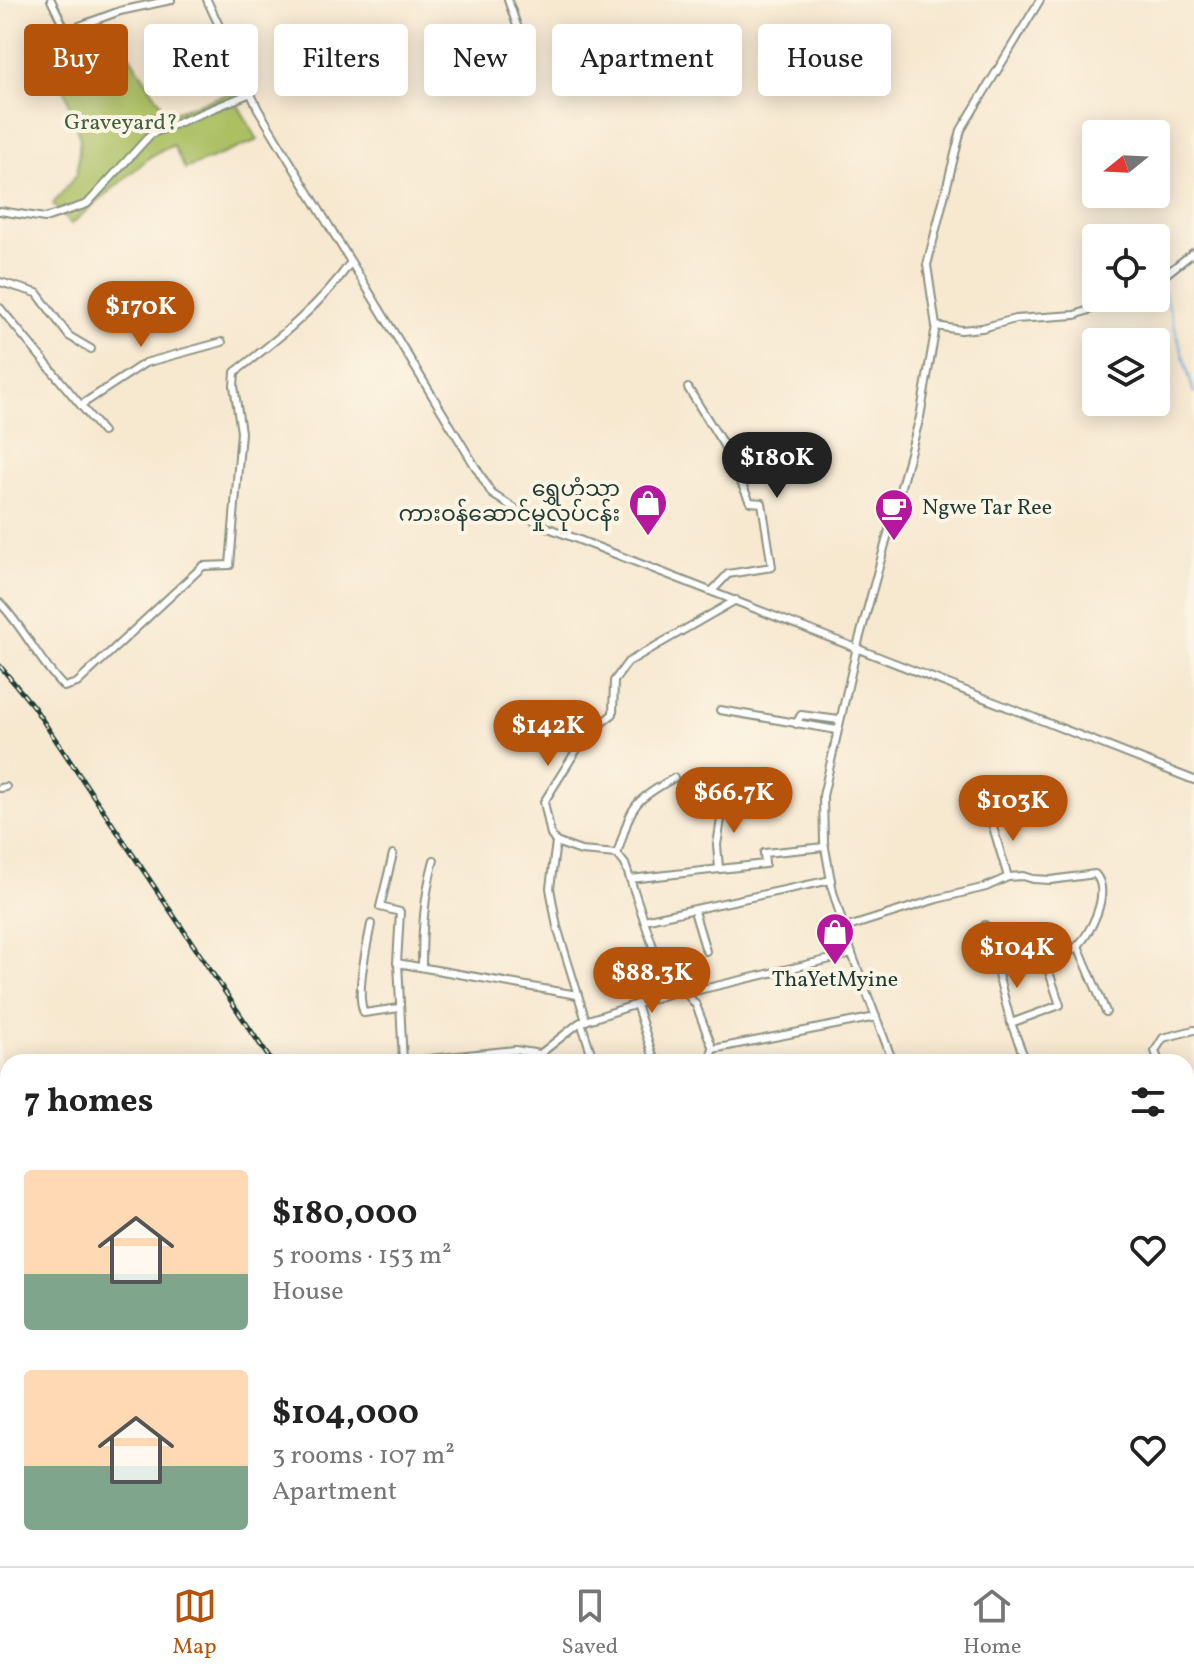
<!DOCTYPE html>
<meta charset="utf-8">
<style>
:root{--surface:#fff;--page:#f6f6f6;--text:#222;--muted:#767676;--line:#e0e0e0;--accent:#b45309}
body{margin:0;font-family:Vollkorn,"Noto Sans Myanmar",serif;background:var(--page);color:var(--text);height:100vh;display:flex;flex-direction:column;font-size:30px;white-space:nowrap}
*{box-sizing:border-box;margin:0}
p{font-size:26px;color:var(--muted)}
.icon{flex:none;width:44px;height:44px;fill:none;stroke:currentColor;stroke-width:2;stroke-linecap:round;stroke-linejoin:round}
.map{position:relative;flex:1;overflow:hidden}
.side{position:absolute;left:0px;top:1054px;width:1194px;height:512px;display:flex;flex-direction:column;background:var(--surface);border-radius:24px 24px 0 0;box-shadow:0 4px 20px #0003}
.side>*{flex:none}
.guide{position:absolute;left:24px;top:24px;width:1146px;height:72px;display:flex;gap:16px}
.needle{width:52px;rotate:252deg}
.controls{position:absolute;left:1082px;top:120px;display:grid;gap:16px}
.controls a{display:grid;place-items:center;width:88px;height:88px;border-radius:8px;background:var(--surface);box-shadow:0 4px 20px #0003;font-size:40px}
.price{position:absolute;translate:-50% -68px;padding:0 18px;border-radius:28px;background:var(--accent);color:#fff;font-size:26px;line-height:52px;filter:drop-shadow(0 2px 4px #0008)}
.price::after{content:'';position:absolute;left:50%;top:48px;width:24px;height:18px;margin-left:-12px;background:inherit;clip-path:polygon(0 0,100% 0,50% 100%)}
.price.on{background:#222;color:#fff}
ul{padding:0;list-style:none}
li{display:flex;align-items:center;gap:24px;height:200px;padding:0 24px}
li span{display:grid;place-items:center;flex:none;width:224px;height:160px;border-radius:8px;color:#555}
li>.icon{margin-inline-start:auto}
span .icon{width:96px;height:96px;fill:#fffc;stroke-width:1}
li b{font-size:34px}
h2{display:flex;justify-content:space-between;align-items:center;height:96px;padding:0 24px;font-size:34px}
.tag{padding:0 28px;border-radius:8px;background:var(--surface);box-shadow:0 4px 20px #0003;font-size:28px;line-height:72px}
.tag.on{background:var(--accent);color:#fff}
.tabs{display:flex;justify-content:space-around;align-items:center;height:112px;border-top:2px solid var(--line);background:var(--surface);font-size:22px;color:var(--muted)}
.tabs a{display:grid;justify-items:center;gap:4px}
.tabs .on{color:var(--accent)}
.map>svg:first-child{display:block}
</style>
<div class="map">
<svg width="1194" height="1566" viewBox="0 0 1194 1566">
<rect width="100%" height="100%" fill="#fcf5e5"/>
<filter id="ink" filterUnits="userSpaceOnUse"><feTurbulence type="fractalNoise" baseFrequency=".0125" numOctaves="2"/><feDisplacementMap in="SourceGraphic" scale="16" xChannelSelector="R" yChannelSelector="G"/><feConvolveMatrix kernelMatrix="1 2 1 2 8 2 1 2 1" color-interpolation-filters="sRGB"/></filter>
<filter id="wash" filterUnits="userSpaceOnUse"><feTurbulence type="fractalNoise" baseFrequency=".006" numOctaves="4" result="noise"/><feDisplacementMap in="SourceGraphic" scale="32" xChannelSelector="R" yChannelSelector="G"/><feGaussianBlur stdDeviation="1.8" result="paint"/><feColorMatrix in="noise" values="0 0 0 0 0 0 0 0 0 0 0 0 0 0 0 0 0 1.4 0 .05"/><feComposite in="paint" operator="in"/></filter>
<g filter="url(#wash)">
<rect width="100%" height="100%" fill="#f7e8d0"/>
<path fill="#acc064" stroke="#667e4c" stroke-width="2" d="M115 40 130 56 168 114 231 93 258 140 185 169 173 145 151 156 71 224 53 204 77 174 80 139 58 68 64 50Z"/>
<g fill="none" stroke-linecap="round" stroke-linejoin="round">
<path stroke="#71b0e4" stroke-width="2" d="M1164 291 1194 393"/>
<path stroke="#71b0e4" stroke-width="7" d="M385 1558V1566"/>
</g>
</g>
<g filter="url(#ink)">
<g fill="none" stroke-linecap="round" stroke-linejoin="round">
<defs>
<g id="street">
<path d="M51 0 66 31 120 11 171 0"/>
<path d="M207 0 258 109 492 494 541 525 1194 780"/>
<path d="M508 0 521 37"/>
<path d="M0 211 45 218 87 204 151 134 251 93"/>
<path d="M0 282 37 293 69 336 91 349"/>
<path d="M1156 282 1194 252"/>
<path d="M0 308 103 432"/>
<path d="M936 326 961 330 982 328 1015 319 1075 315 1122 298"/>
<path d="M688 388 723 444 750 502 762 503 772 567 728 574 712 591"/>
<path d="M81 405 145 363 222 342"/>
<path d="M0 603C25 629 39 662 64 687L77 683 203 566 230 565 241 432 234 386 235 372C277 340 320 306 351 262"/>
<path d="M720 710 837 730"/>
<path d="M796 724 801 715 839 720"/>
<path d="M0 788 6 787"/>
<path d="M990 817 1008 877"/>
<path d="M556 842 581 851 617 854 625 864 669 994"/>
<path d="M393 854 380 907 400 912 397 963 577 995"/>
<path d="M617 854C633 806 628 804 674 778"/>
<path d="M719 868 717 845 724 800"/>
<path d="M630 879 765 864 764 853 825 847"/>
<path d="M694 911 706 951"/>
<path d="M644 920 831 880"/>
<path d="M371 924C367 947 355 992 364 1013L399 1008"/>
<path d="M985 925 1011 1023 1026 1062"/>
<path d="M845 928 937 899 986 887 1008 877 1023 876 1033 879 1051 880 1095 874C1112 892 1090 937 1074 949 1065 956 1054 958 1047 966L1060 1005 1011 1023"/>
<path d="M1078 946 1106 1012"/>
<path d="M398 963 403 1062"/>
<path d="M422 967C422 930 424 896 434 860"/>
<path d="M686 993 852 954"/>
<path d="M636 1004 655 1062"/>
<path d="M586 1021 557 927 550 888 556 842 551 835 544 802 586 735 613 714 614 681 628 662 736 600"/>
<path d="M581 1022 594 1062"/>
<path d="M400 1062 515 1050 540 1054 579 1023 674 992 686 993 696 1005 713 1049 876 1017"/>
<path d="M708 1062 713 1049"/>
<path d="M893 1062 852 954 833 892 824 842 823 796 857 647 920 417 936 326 927 265 961 130 1040 0"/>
<path d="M1159 1062 1155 1051 1163 1038 1194 1030"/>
<path d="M0 1177 8 1174"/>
<path d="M1186 1278 1194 1276"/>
<path d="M1186 1384 1194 1381"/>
<path d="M1186 1424 1194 1421"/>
<path d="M0 1477 8 1518"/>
<path d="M0 1531 8 1529"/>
<path d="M16 1558 17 1566"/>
<path d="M1068 1558 1069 1566"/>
<path d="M996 1566 999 1558"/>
</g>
</defs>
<use href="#street" stroke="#8b9282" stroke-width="10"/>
<use href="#street" stroke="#fff" stroke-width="6"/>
<defs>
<g id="rail">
<path d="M0 666 33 706 272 1062"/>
<path d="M631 1558 639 1566"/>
</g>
</defs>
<use href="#rail" stroke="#1f3d34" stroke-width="5"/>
<use href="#rail" stroke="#fcf5e5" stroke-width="2" stroke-dasharray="6" stroke-linecap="butt"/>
</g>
</g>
<defs>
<symbol id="shop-pin" viewBox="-11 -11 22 30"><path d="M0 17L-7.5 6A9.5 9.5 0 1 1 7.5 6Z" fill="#b5179e" stroke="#fcf5e5"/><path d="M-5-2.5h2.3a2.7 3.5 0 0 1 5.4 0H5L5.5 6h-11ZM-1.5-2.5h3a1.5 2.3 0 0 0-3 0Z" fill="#fff"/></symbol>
<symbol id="cafe-pin" viewBox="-11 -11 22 30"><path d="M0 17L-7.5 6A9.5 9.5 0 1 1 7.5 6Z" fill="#b5179e" stroke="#fcf5e5"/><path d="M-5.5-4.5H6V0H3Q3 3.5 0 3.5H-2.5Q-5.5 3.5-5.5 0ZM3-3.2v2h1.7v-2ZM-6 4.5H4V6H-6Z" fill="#fff"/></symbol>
</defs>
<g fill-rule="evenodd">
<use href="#shop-pin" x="626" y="481" width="44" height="60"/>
<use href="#cafe-pin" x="872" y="486" width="44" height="60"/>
<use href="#shop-pin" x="813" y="910" width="44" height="60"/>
</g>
<g text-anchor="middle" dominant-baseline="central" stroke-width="8" stroke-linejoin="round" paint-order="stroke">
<g font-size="22" fill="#425e40" stroke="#fcf5e5">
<text x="121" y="123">Graveyard?</text>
</g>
<g font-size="22" fill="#1f3d34" stroke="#fcf5e5" text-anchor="end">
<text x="620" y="490">ရွှေဟံသာ<tspan x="620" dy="25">ကားဝန်ဆောင်မှုလုပ်ငန်း</tspan></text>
<text x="922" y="508" text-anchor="start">Ngwe Tar Ree</text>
<text x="835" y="980" text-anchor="middle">ThaYetMyine</text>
</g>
</g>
</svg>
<div class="controls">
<a><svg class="needle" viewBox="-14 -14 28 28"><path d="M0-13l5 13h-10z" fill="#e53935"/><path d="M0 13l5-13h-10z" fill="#767676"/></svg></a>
<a><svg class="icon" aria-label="locate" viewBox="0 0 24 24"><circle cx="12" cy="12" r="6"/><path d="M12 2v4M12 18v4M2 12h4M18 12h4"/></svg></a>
<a><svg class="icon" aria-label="layers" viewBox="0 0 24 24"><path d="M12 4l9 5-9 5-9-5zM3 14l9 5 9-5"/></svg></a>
</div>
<b class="price" style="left:141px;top:349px">$170K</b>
<b class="price on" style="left:777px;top:500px">$180K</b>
<b class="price" style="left:548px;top:768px">$142K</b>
<b class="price" style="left:734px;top:835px">$66.7K</b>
<b class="price" style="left:1013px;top:843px">$103K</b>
<b class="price" style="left:1017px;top:990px">$104K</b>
<b class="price" style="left:652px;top:1015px">$88.3K</b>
<div class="guide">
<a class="tag on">Buy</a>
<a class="tag">Rent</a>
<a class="tag">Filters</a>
<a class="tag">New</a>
<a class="tag">Apartment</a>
<a class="tag">House</a>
</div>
<section class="side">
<h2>7 homes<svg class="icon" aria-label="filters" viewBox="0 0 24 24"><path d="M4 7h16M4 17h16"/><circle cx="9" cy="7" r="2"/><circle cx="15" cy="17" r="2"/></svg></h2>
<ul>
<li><span style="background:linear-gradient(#ffd9b3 65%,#7fa58c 0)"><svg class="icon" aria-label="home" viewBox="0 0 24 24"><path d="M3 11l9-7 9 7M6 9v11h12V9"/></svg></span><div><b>$180,000</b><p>5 rooms · 153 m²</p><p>House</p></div><svg class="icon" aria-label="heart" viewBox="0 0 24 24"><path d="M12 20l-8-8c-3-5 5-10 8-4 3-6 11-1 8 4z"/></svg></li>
<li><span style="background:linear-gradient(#ffd9b3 60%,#7fa58c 0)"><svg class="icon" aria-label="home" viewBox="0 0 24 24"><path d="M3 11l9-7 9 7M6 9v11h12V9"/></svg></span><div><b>$104,000</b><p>3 rooms · 107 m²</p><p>Apartment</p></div><svg class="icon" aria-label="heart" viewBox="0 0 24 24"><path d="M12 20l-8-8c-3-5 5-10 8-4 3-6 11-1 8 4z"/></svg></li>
</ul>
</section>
</div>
<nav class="tabs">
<a class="on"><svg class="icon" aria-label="map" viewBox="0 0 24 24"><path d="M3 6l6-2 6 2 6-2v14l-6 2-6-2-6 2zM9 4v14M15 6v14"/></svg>Map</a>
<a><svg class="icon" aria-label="saved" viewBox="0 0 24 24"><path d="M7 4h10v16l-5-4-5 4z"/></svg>Saved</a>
<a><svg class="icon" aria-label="home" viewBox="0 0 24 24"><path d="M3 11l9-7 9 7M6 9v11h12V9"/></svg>Home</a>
</nav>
